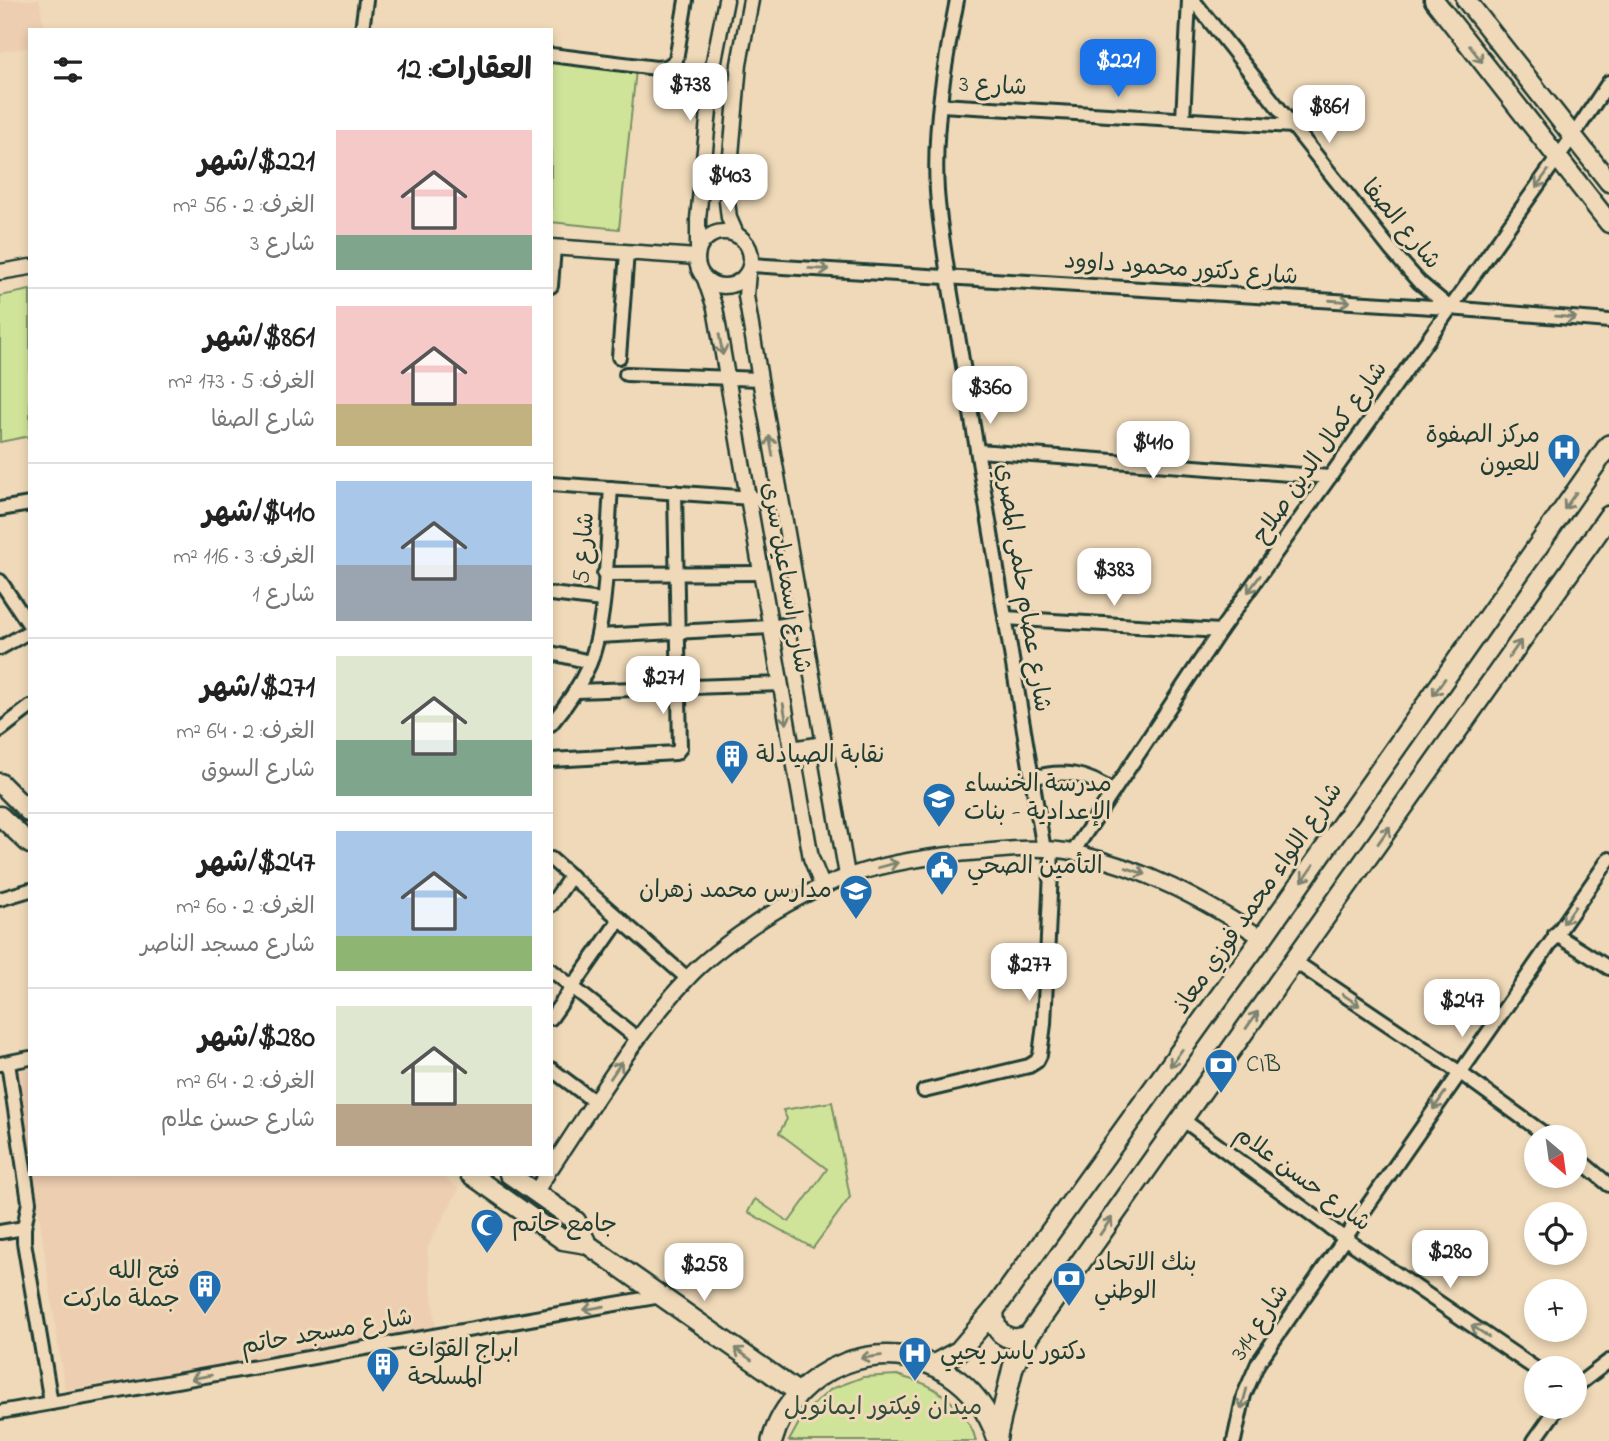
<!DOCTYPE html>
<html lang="ar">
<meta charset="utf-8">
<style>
:root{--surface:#fff;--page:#f2f2f2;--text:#222;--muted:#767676;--line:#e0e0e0;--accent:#1a73e8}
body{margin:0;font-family:"Indie Flower","Playpen Sans Arabic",sans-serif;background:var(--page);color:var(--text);direction:rtl;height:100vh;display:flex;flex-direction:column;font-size:26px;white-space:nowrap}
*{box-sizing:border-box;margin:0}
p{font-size:23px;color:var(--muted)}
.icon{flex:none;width:38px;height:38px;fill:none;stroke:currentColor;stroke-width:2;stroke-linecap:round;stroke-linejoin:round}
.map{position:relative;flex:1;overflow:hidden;direction:ltr}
.side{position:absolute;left:28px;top:28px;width:525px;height:1148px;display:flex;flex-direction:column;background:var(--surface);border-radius:0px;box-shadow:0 4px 10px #0003;direction:rtl}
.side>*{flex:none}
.needle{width:46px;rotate:151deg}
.buttons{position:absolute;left:1524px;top:1125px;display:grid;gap:14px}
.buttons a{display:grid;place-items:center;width:63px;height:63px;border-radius:50%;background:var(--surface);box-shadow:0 4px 10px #0003;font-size:35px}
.price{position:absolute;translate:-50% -60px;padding:0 16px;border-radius:14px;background:#fff;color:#222;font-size:23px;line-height:46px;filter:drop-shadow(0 2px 4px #0008)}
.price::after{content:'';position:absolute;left:50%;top:42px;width:21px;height:16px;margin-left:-10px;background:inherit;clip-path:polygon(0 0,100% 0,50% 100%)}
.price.selected{background:var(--accent);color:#fff}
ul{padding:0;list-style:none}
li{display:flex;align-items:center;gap:21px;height:175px;padding:0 21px}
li+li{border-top:2px solid var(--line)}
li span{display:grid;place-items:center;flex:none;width:196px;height:140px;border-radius:0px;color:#555}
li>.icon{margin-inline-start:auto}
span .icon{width:84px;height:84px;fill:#fffc;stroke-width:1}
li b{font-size:30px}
h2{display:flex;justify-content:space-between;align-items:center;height:84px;padding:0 21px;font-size:30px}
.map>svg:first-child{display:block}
</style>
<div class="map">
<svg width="1609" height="1441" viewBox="0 0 1609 1441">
<rect width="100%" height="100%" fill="#efd9b8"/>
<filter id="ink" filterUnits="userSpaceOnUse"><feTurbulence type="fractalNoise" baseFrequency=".0143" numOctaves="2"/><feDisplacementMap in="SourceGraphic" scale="14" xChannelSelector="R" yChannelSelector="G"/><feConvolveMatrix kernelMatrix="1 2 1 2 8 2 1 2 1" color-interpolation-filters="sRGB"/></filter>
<g filter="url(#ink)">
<g fill="#edceb1">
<path d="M0 0H39L45 30H30V47L0 52Z"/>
<path d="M30 1069V1155L17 1071Z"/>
<path d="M33 1174H440L459 1189 427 1248 436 1329 65 1390Z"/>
</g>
<g fill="#d0e499" stroke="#789066" stroke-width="2">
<path d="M551 62 636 70 619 229 551 222Z"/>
<path d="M30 290V436L0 442V296Z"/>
<path d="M832 1102 850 1197 813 1248 748 1212 755 1199 789 1222 827 1169 779 1133 787 1119 783 1110Z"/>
<path d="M897 1375C907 1379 920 1381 929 1386 949 1396 971 1419 976 1441H789L805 1412 831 1389 863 1377Z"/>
</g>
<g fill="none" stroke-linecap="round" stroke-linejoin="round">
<defs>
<g id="minor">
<path d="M957 0C945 62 933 128 937 191 939 220 944 248 948 276L1044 850"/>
<path d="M1193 0 1391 250 1419 282 1449 307"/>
<path d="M362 30 366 0"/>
<path d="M551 55 656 68 667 67 676 60 686 0"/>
<path d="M941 105 1293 126"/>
<path d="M1183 119 1189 0"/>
<path d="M751 265 1449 308 1609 321"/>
<path d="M551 286 554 247"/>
<path d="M619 357 627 252"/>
<path d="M626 374 760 379"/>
<path d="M978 451 1330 477"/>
<path d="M551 484 781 500"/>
<path d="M0 509 30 504"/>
<path d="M604 574 761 573"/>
<path d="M0 581 30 626"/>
<path d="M551 594 602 600"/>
<path d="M1005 618 1220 631"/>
<path d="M598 636 770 627 802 622"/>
<path d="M0 648 30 631"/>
<path d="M551 653 590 662"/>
<path d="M576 691 780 684"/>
<path d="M551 724C567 705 579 687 589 665 608 619 607 538 611 488"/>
<path d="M0 730 30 707"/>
<path d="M551 760 676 753 680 748 675 492"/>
<path d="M1032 778C1062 769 1087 773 1113 792"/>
<path d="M1073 852 1220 631 1573 136 1609 82"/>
<path d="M551 859 687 978"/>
<path d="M0 899 30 890"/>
<path d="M551 905 571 876"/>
<path d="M1555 934 1609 968"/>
<path d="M1294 961 1459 1072 1550 1138"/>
<path d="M551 970 638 1039"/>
<path d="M551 1018 620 919"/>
<path d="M8 1063 29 1202 24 1228V1242L51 1403"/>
<path d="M0 1064 30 1058"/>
<path d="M551 1069 595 1102"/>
<path d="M924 1091 1029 1066 1037 1061 1040 1055 1044 1024 1052 850"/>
<path d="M1182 1119 1344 1238 1536 1369"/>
<path d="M1575 1156 1609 1185"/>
<path d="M0 1232 24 1228"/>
<path d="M1575 1387 1609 1361"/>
<path d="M0 1412 661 1296"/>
<path d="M1234 1441 1244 1395 1258 1363 1609 859"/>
<path d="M1534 1441 1558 1407"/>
</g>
<g id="tertiary">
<circle cx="724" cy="259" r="27"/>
<path d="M736 234 729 218 727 201 739 64 751 0"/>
<path d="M551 247 697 257"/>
<path d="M698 249V219L714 61 726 0"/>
<path d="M0 272 30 267"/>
<path d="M748 272 746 296 760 379 847 875"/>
<path d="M705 279 715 308 811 858 822 885"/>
<path d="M791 749 824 744"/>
<path d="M551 1168C594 1103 634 1036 687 979 702 962 721 948 739 935 819 877 884 859 981 852 1011 849 1046 846 1076 853 1144 868 1204 900 1262 938"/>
<path d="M535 1193 547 1174"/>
</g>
<g id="secondary">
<path d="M1434 0 1609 223"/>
<path d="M1466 0 1609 182"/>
<path d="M0 783 30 813"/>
<path d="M0 816 30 844"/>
<path d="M470 1174 563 1240 587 1244 799 1393"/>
<path d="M509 1174 576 1221 587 1244"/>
</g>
<g id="primary">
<path d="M994 1310C992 1333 1009 1345 1029 1335"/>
<path d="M933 1365 959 1351 994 1310 1262 938 1609 445"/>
<path d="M997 1435 1013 1367 1029 1335 1609 516"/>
<path d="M772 1441C792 1367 885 1331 949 1374 972 1389 988 1411 997 1437"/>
</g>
</defs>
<use href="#minor" stroke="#1f3d34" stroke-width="18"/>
<use href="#tertiary" stroke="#1f3d34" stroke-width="19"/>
<use href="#secondary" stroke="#1f3d34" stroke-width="23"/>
<use href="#primary" stroke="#1f3d34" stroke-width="24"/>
<use href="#minor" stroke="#efd9b8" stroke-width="12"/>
<use href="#tertiary" stroke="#efd9b8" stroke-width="14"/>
<use href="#secondary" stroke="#efd9b8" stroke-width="18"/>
<use href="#primary" stroke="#efd9b8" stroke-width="19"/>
</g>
<defs><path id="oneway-shaft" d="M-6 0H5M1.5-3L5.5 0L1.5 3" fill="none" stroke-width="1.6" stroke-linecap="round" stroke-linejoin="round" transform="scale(1.75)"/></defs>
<g stroke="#7d836f">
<use href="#oneway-shaft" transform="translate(1476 54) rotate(52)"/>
<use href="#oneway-shaft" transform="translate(1542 179) rotate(126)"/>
<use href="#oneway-shaft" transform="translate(819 269) rotate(3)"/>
<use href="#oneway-shaft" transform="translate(1340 301) rotate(4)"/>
<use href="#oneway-shaft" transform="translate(1566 317) rotate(5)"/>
<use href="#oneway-shaft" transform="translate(721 345) rotate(80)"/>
<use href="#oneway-shaft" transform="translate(771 446) rotate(-100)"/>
<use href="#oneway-shaft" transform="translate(1570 501) rotate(125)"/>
<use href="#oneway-shaft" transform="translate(1254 584) rotate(126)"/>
<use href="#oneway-shaft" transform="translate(1515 649) rotate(-55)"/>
<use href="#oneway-shaft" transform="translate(1439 687) rotate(125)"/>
<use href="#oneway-shaft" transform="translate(785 714) rotate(80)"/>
<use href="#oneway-shaft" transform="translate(1384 835) rotate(-55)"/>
<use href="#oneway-shaft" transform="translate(888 865) rotate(-14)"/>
<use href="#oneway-shaft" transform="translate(1136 871) rotate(19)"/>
<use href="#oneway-shaft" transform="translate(1308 873) rotate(125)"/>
<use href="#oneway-shaft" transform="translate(1569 915) rotate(126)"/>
<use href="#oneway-shaft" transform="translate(1351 1000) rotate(34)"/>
<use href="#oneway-shaft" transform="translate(1252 1020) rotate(-55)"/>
<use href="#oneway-shaft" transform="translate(1176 1058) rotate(126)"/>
<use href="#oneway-shaft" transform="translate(616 1070) rotate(-56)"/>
<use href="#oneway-shaft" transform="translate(1439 1101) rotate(125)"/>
<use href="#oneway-shaft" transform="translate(1106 1226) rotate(-55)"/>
<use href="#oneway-shaft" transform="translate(594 1308) rotate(170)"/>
<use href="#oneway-shaft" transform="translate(1480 1331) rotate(-146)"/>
<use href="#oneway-shaft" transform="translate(743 1354) rotate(-145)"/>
<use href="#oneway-shaft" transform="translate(871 1357) rotate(173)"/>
<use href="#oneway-shaft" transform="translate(201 1377) rotate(170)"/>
<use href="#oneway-shaft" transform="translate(1244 1399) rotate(105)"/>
</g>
</g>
<defs>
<symbol id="hospital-pin" viewBox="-11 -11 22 30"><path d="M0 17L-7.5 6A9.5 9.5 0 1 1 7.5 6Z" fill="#1f6fb2" stroke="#efd9b8"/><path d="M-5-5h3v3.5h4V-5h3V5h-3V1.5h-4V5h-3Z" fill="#fff"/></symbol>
<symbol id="building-pin" viewBox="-11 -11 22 30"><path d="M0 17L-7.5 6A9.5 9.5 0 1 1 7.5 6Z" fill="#1f6fb2" stroke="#efd9b8"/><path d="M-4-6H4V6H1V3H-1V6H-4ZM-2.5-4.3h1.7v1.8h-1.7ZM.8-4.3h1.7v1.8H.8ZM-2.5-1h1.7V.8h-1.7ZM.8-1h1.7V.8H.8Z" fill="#fff"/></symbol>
<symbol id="school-pin" viewBox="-11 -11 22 30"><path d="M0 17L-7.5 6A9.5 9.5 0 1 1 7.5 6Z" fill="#1f6fb2" stroke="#efd9b8"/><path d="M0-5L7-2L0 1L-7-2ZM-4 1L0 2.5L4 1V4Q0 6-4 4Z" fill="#fff"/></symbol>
<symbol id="civic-pin" viewBox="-11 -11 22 30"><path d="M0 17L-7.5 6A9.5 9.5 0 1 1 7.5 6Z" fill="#1f6fb2" stroke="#efd9b8"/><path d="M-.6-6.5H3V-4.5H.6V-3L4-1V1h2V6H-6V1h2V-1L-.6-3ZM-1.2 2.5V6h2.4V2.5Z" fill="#fff"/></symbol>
<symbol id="bank-pin" viewBox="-11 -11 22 30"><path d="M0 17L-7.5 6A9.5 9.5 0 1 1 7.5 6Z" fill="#1f6fb2" stroke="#efd9b8"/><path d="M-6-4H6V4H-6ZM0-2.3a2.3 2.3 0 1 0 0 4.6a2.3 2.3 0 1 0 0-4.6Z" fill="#fff"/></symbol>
<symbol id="mosque-pin" viewBox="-11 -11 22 30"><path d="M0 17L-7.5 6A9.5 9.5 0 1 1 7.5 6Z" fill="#1f6fb2" stroke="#efd9b8"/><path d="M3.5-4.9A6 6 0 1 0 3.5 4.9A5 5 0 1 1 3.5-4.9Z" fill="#fff"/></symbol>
</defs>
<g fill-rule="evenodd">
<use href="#hospital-pin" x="1545" y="431" width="38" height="52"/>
<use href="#building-pin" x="713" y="737" width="38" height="52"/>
<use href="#school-pin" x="920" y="780" width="38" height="52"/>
<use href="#civic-pin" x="923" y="848" width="38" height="52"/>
<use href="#school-pin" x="837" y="872" width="38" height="52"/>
<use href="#bank-pin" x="1202" y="1046" width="38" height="52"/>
<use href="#mosque-pin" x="468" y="1206" width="38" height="52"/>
<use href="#bank-pin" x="1050" y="1259" width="38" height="52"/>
<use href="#building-pin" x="186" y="1267" width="38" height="52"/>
<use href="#hospital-pin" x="896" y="1334" width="38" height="52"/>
<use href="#building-pin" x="364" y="1345" width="38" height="52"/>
</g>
<g text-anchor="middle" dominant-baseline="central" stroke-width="6" stroke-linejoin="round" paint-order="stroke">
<g font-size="24" fill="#1f3d34" stroke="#efd9b8">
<text transform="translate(993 87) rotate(3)">شارع 3</text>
<text transform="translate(1400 225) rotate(50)">شارع الصفا</text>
<text transform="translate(1181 270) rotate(4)">شارع دكتور محمود داوود</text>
<text transform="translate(1321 453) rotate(-55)">شارع كمال الدين صلاح</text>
<text transform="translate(585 548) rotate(-86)">شارع 5</text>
<text transform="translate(785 578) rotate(80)">شارع اسماعيل سرى</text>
<text transform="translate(1022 588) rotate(81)">شارع عصام حلمى المصري</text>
<text transform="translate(1259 899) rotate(-55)">شارع اللواء محمد فوزي معاذ</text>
<text transform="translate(1302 1180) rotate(36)">شارع حسن علام</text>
<text transform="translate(1261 1323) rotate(-57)">شارع 314</text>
<text transform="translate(327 1333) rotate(-10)">شارع مسجد حاتم</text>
</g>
<g font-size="24" fill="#1f3d34" stroke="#efd9b8" text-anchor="start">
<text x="1540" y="436" text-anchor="end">مركز الصفوة<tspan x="1540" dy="28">للعيون</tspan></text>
<text x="756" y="756">نقابة الصيادلة</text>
<text x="964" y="785">مدرسة الخنساء<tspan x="964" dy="28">الإعدادية - بنات</tspan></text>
<text x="967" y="867">التأمين الصحي</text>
<text x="832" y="891" text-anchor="end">مدارس محمد زهران</text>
<text x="1246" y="1065">CIB</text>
<text x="512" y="1225">جامع حاتم</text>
<text x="1094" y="1264">بنك الاتحاد<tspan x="1094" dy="28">الوطني</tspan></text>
<text x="180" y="1272" text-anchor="end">فتح الله<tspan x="180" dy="28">جملة ماركت</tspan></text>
<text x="408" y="1350">ابراج القوات<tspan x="408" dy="28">المسلحة</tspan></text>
<text x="940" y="1353">دكتور ياسر يحيي</text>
</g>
<g font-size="24" fill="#314e3e" stroke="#efd9b8">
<text x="883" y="1408">ميدان فيكتور ايمانويل</text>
</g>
</g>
</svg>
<div class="buttons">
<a><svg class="needle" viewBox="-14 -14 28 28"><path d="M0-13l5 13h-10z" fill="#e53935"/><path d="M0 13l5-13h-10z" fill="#767676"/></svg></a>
<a><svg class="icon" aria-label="locate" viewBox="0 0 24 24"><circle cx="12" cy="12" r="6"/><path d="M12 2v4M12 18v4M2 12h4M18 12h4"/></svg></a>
<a>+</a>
<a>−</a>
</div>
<b class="price selected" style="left:1118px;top:99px">$221</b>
<b class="price" style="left:690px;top:123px">$738</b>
<b class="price" style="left:1329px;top:145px">$861</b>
<b class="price" style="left:730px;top:214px">$403</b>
<b class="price" style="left:990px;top:426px">$360</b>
<b class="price" style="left:1153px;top:481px">$410</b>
<b class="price" style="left:1114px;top:608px">$383</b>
<b class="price" style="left:663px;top:716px">$271</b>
<b class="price" style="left:1029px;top:1003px">$277</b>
<b class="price" style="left:1462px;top:1039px">$247</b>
<b class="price" style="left:1450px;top:1290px">$280</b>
<b class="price" style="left:704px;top:1303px">$258</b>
<section class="side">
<h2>العقارات: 12<svg class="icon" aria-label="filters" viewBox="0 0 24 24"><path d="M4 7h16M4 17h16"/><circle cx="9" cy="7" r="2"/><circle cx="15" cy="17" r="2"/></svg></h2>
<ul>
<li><span style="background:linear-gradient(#f6c9c9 75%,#7fa58c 0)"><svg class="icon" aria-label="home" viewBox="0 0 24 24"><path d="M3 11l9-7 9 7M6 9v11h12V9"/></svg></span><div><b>$221/شهر</b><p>الغرف: 2 · 56 m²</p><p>شارع 3</p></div></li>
<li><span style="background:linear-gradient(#f6c9c9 70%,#c2b280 0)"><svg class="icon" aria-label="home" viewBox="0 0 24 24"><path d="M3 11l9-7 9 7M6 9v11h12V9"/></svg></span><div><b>$861/شهر</b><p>الغرف: 5 · 173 m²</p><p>شارع الصفا</p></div></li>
<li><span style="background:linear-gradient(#a9c7e8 60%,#9aa5b1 0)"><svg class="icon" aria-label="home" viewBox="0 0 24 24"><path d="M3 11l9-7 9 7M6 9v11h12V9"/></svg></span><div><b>$410/شهر</b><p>الغرف: 3 · 116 m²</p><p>شارع 1</p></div></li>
<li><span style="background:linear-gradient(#dfe7d0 60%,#7fa58c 0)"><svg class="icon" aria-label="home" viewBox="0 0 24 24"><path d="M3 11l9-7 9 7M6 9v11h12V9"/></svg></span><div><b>$271/شهر</b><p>الغرف: 2 · 64 m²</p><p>شارع السوق</p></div></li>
<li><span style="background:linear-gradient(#a9c7e8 75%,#8fb573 0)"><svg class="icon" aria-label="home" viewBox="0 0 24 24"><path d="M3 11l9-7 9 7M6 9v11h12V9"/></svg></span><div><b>$247/شهر</b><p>الغرف: 2 · 60 m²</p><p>شارع مسجد الناصر</p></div></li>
<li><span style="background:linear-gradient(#dfe7d0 70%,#b9a48a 0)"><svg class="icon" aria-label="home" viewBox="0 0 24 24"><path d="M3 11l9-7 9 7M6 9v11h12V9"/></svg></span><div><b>$280/شهر</b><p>الغرف: 2 · 64 m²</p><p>شارع حسن علام</p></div></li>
</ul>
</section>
</div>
